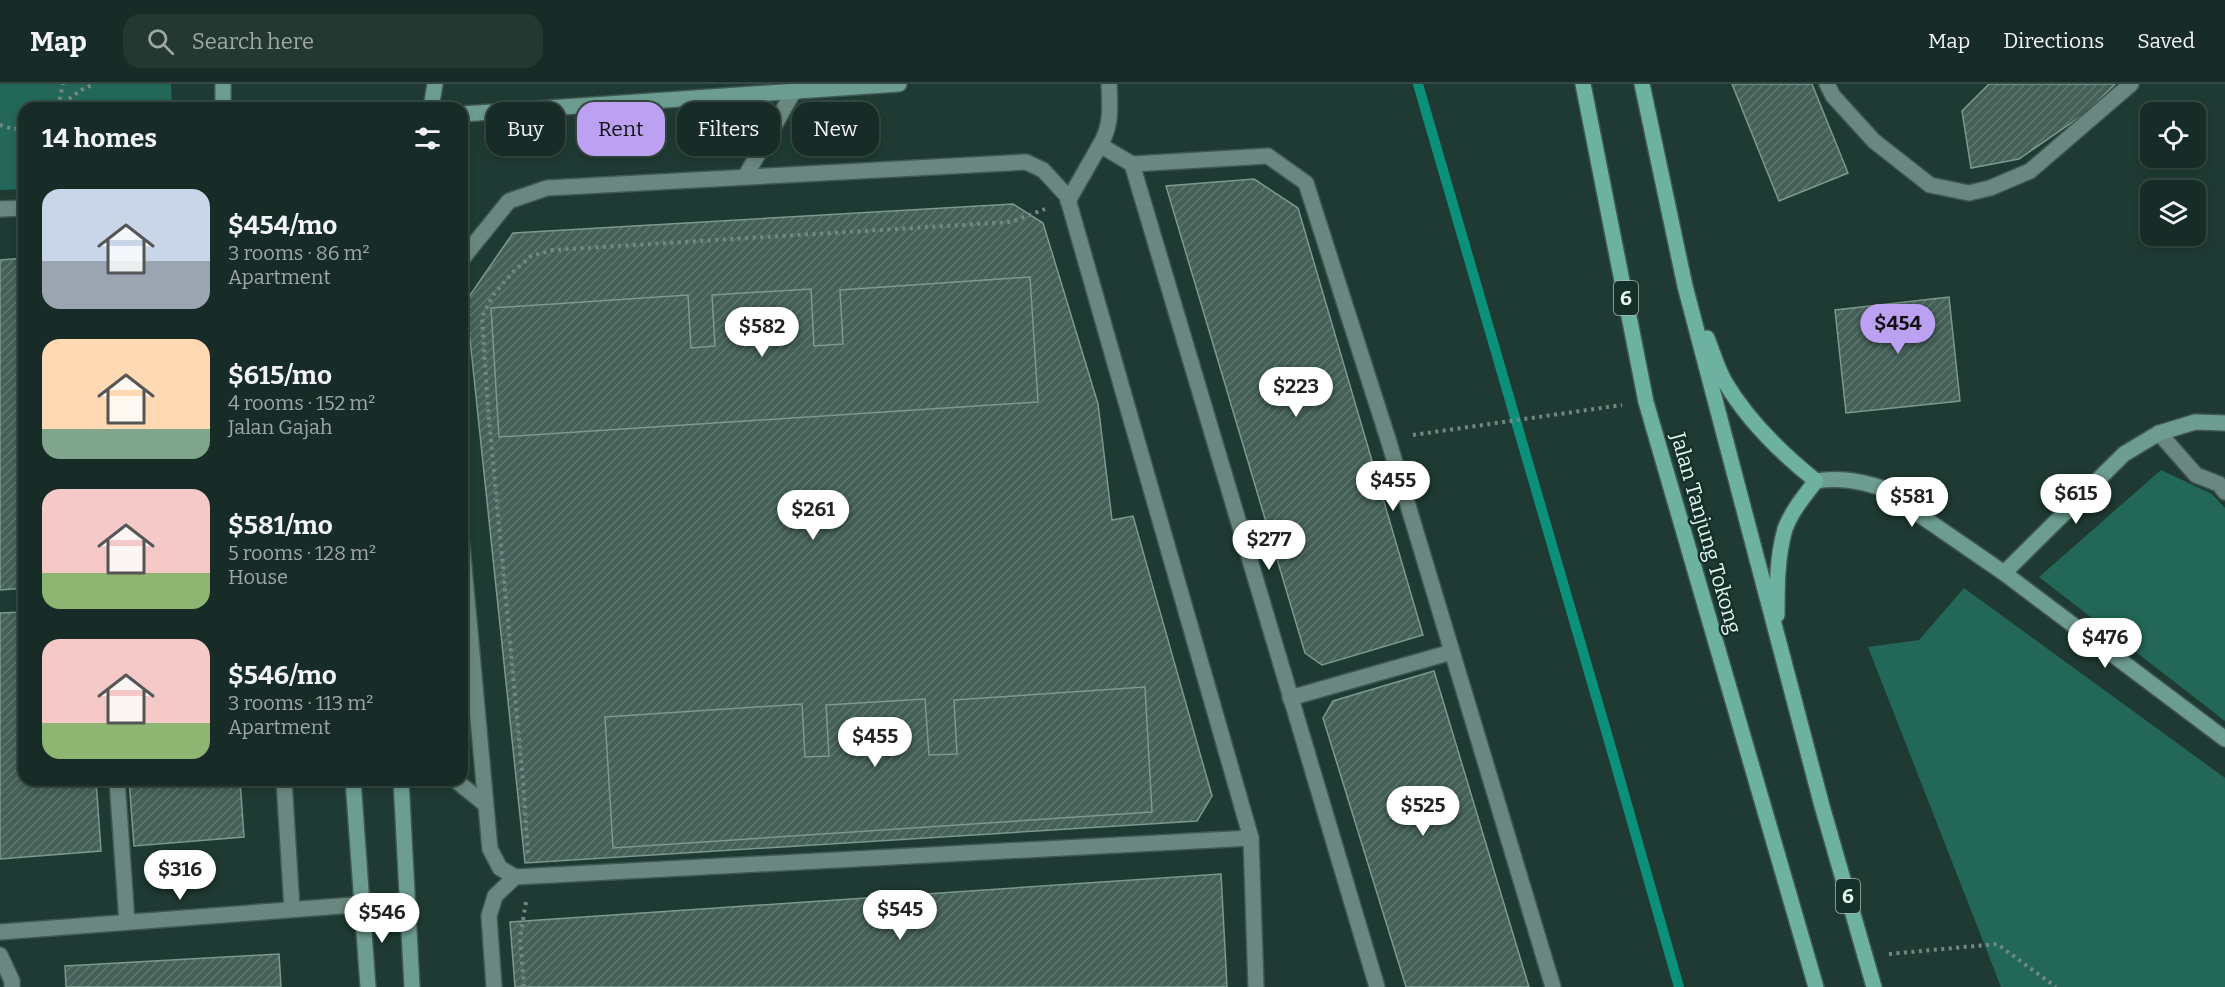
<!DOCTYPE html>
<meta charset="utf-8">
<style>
:root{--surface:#172c26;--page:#243832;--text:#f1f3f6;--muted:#9ea7a7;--line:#364843;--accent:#bca0f2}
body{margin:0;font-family:Bitter,serif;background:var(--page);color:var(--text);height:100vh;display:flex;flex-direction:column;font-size:22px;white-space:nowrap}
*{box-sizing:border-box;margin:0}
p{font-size:20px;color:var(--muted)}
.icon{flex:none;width:33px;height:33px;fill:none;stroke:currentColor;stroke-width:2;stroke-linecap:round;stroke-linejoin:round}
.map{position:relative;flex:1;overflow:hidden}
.drawer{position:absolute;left:18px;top:18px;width:450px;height:684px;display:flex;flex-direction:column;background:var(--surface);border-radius:18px;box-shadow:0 3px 9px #0003,0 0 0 2px var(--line)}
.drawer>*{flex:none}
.top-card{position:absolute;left:486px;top:18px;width:570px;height:54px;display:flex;gap:12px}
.buttons{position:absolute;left:2140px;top:18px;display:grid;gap:12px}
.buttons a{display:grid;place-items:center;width:66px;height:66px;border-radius:12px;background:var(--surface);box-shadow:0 3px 9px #0003,0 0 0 2px var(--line);font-size:30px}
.price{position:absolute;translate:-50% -51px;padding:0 14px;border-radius:21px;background:#fff;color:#222;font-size:20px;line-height:39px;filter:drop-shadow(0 2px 3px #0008)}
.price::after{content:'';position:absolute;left:50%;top:36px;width:18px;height:14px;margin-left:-9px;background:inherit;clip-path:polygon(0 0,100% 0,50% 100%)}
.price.on{background:var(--accent);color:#111}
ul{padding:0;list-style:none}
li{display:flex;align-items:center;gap:18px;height:150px;padding:0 24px}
li span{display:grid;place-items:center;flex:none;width:168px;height:120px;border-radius:18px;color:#555}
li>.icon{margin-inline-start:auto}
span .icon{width:72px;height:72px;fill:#fffc;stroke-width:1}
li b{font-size:26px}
h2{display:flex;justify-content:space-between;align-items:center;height:72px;padding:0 24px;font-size:26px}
.chip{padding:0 21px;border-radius:18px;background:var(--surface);box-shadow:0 3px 9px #0003,0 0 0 2px var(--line);font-size:21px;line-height:54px}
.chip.on{background:var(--accent);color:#111}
header{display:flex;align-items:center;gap:36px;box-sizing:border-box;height:84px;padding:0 30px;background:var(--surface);border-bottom:2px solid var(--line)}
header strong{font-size:28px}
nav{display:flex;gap:33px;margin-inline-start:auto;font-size:21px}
.search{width:420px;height:54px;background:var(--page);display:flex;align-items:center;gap:15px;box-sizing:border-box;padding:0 21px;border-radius:18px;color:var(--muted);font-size:22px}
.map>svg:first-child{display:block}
</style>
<header>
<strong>Map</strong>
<div class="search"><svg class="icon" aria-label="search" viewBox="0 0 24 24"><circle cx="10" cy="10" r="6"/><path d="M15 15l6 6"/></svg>Search here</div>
<nav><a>Map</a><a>Directions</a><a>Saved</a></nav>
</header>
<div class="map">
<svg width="2225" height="903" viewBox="0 0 2225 903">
<defs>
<pattern id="building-hatch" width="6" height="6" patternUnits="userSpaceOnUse" patternTransform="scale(1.5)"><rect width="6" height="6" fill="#446058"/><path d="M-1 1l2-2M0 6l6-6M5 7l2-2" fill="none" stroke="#5f7770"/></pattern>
</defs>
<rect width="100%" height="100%" fill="#1f3a33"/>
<g fill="#226757">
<path d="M0 0H171L172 24H24V105L0 106Z"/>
<path d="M2161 386 2212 410 2225 424V637L2039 493Z"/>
<path d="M1964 504 2225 694V903H2001L1868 563 1919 556Z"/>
</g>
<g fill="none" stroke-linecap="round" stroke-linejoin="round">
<path stroke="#0b9179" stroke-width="10" d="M1418 0 1609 657 1679 903"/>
</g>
<g fill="url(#building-hatch)" stroke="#7b9990" stroke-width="1.5">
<path d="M1732 0H1812L1848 89 1779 117Z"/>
<path d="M1989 0H2115L2087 28 2019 75 1971 84 1962 27Z"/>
<path d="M1254 95 1298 124 1423 551 1322 581 1305 569 1166 102Z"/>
<path d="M1013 120 1043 139 1098 320 1112 436 1133 432 1212 712 1197 737 525 779 466 217 513 149Z"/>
<path d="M24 174V504L0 506V176Z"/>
<path d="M1030 193 1038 318 499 353 491 224 688 211 691 264 715 262 712 211 811 205 814 262 843 260 840 206Z"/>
<path d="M1949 213 1960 317 1846 329 1835 226Z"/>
<path d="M24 528V696H96L101 767 0 775V529Z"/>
<path d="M1434 587 1529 903H1406L1323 634 1333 617Z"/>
<path d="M1145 603 1152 728 613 764 605 633 802 620 805 673 829 672 826 621 925 615 929 671 957 670 954 616Z"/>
<path d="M129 696H240L244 753 134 762Z"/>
<path d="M1221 790 1227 903H515L510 838Z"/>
<path d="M279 870 281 903H66L65 882Z"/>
</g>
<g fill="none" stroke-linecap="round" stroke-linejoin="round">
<defs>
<g id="lane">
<path d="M1827 0 1833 12 1874 57 1930 101 1969 109 1990 104 2030 87 2131 0"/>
<path d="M745 93 794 7"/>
<path d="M0 125 24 124"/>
<path d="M462 175 509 117 547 104 1026 78 1043 86 1067 112 1251 754 1256 903"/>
<path d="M2159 349 2196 391 2219 400 2225 408"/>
<path d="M462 461 490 765 500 784 515 793 1251 754"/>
<path d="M1290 614 1452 568"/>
<path d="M117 696 127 838"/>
<path d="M455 696 485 720"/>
<path d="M494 903 489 832 495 812 515 793"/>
</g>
<g id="street">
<path d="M1109 0C1110 23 1112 41 1100 61L1132 80 1268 72 1306 99 1388 355 1553 903"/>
<path d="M1132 80 1377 903"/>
<path d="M1068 117 1100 61"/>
<path d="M284 696 292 825"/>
<path d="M0 848 406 817"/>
<path d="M0 871 12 897V903"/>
</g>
<g id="secondary">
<path d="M223 0V16L226 24"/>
<path d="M431 24 435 0"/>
<path d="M462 30 899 0"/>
<path d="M1816 397C1838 393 1858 397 1879 403L2004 489 2225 655"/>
<path d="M2004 489 2124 370 2159 349 2195 338 2225 339"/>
<path d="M353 696 368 903"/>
<path d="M401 696 412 903"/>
</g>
<g id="primary">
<path d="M1583 0 1646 318 1816 903"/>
<path d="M1642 0 1685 202 1822 722 1874 903"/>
<path d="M1707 254C1713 269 1717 284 1725 298 1748 337 1781 369 1816 397 1805 411 1791 428 1785 445 1777 473 1777 502 1777 531"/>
</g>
</defs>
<use href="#lane" stroke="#3f5852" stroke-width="18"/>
<use href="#street" stroke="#3f5852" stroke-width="18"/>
<use href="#secondary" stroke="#3f5852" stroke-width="18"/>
<use href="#primary" stroke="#3f5852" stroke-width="18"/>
<g stroke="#728882" stroke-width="4" stroke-dasharray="3 4.5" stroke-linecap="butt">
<path d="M58 23 63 0"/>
<path d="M57 24 81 6 94 0"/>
<path d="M0 41 13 45 24 44"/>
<path d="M1413 351 1622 321"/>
<path d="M528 769 523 697 488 324 482 233 493 211 513 188 531 172 553 166 1011 138 1045 125"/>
<path d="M1889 870 1997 860 2056 903"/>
<path d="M524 903 520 854 526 818"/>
</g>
<use href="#lane" stroke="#6b8880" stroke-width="15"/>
<use href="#street" stroke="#6b8880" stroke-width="15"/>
<use href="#secondary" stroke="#6c9d90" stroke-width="15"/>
<use href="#primary" stroke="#6db1a0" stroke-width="15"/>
</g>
<g text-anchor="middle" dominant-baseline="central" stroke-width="5" stroke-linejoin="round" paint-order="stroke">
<g fill="#143029" stroke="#a6bab4" stroke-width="1.5">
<rect x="1614" y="197" width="24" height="34" rx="4.5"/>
<rect x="1836" y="795" width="24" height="34" rx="4.5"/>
</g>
<g font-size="20" font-weight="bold" fill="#e5f5f0">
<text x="1626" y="214">6</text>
<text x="1848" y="812">6</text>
</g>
<g font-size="21" fill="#e5f5f0" stroke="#143029">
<text transform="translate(1706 449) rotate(74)">Jalan Tanjung Tokong</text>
</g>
</g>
</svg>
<div class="buttons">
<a><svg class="icon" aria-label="locate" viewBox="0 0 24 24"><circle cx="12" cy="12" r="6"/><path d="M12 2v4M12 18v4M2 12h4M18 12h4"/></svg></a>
<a><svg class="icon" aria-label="layers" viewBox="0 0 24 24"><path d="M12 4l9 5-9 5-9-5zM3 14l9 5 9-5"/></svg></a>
</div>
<b class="price on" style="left:1898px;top:271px">$454</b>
<b class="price" style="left:762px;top:274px">$582</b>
<b class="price" style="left:1296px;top:334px">$223</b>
<b class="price" style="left:1393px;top:428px">$455</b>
<b class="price" style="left:2076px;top:441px">$615</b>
<b class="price" style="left:1912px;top:444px">$581</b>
<b class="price" style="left:813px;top:457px">$261</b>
<b class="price" style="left:1269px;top:487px">$277</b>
<b class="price" style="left:2105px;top:585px">$476</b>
<b class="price" style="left:875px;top:684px">$455</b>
<b class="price" style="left:1423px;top:753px">$525</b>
<b class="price" style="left:180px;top:817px">$316</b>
<b class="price" style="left:900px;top:857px">$545</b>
<b class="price" style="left:382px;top:860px">$546</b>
<div class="top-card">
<a class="chip">Buy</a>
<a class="chip on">Rent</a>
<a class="chip">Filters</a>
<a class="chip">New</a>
</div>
<section class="drawer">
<h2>14 homes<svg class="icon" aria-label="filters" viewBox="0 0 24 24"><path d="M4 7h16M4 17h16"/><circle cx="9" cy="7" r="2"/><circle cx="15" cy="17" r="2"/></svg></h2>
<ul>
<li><span style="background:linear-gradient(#c9d6e8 60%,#9aa5b1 0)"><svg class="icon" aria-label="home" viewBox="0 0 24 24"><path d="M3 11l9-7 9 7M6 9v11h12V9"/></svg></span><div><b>$454/mo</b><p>3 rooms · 86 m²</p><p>Apartment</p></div></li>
<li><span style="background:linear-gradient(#ffd9b3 75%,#7fa58c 0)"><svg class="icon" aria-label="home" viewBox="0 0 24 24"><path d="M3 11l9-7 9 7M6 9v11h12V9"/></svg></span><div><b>$615/mo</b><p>4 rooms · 152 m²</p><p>Jalan Gajah</p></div></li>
<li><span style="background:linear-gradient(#f6c9c9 70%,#8fb573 0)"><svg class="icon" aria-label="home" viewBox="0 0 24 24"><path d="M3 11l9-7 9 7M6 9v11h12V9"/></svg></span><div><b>$581/mo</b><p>5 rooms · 128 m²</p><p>House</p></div></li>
<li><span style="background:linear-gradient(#f6c9c9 70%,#8fb573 0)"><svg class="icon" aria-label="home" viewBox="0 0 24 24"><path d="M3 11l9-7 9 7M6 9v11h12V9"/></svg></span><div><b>$546/mo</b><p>3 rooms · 113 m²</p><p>Apartment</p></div></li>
</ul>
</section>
</div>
